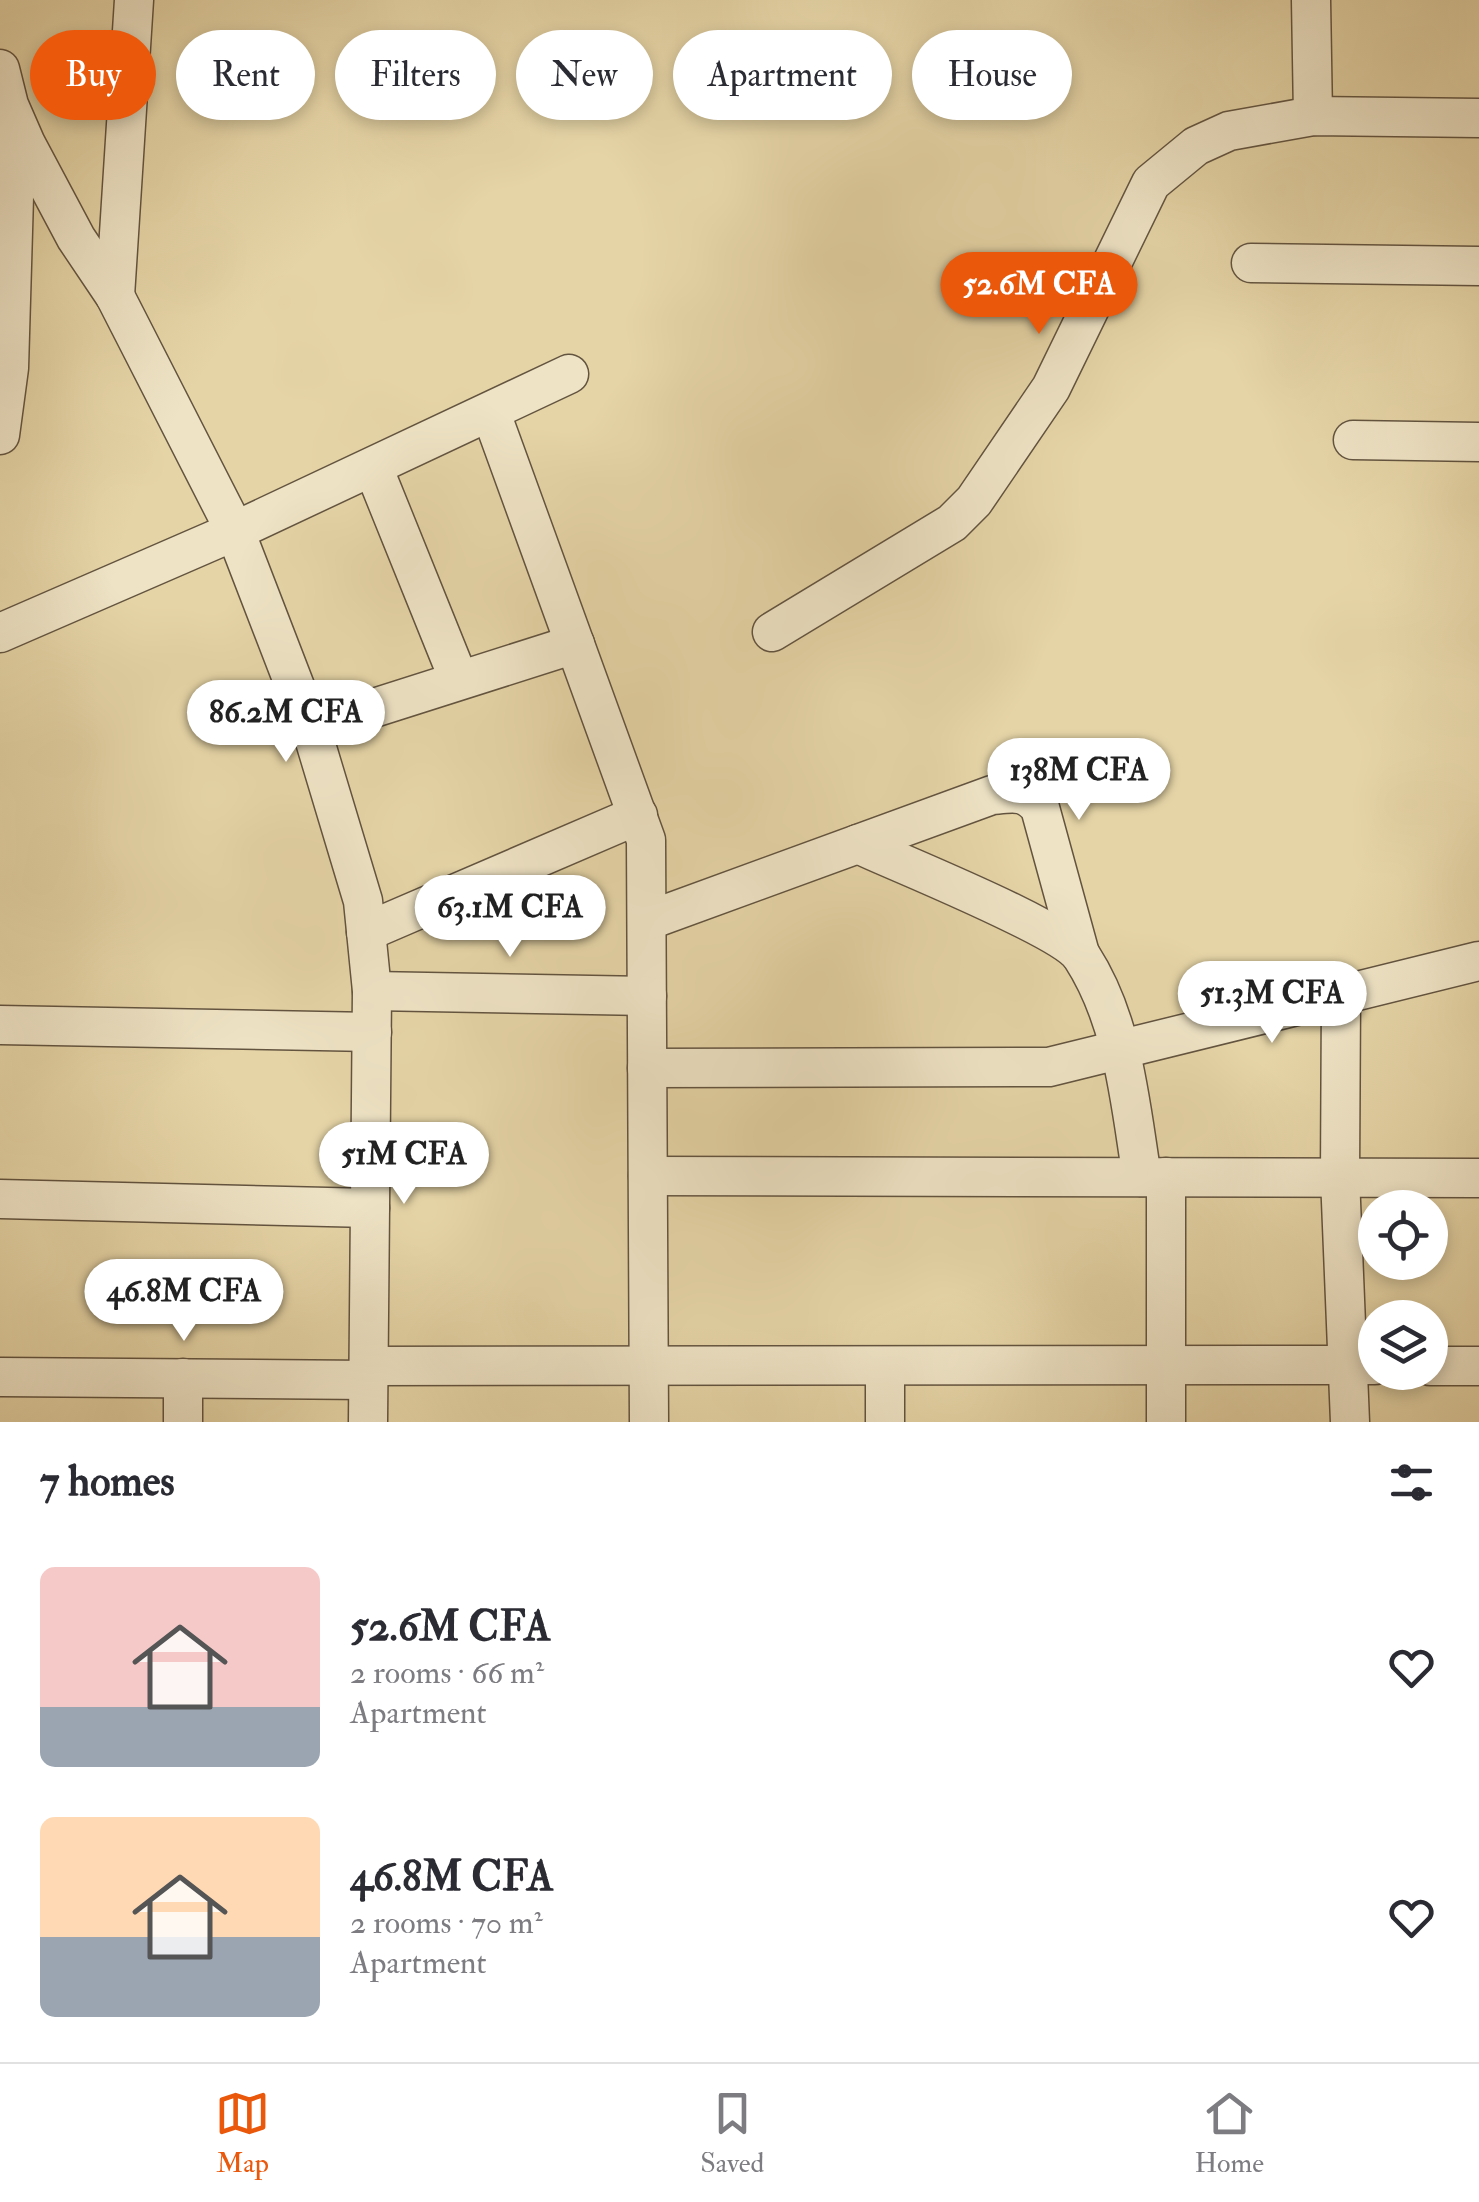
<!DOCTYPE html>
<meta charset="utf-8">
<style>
:root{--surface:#fff;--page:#f2f2f3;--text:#2b2b33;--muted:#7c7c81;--line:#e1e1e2;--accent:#ea580c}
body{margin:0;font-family:"IM FELL Double Pica",serif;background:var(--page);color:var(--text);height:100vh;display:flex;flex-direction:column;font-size:38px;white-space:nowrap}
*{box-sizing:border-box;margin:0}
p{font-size:32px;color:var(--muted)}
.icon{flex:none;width:55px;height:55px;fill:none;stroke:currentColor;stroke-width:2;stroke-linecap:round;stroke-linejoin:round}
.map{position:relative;height:1422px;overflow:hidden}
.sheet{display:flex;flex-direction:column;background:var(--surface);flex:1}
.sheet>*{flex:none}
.hud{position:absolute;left:30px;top:30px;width:1420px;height:90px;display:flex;gap:20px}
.tools{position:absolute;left:1358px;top:1190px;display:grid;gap:20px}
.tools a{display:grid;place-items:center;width:90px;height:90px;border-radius:50%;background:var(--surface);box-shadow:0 5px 15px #0003;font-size:50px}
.price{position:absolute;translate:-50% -85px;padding:0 22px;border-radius:35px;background:#fff;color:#222;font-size:32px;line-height:65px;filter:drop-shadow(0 2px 5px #0008)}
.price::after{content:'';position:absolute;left:50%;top:60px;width:30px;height:22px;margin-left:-15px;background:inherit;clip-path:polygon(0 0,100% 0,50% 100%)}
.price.current{background:var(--accent);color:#fff}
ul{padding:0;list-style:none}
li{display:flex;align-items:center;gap:30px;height:250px;padding:0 40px}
li span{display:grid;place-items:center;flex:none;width:280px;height:200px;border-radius:15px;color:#555}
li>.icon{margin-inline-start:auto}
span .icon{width:120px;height:120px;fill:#fffc;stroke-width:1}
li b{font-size:42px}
h2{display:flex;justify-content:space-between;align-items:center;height:120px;padding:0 40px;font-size:42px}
.pill{padding:0 35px;border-radius:45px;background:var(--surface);box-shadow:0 5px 15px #0003;font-size:35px;line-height:90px}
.pill.current{background:var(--accent);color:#fff}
.tab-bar{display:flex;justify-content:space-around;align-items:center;height:140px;border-top:2px solid var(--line);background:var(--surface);font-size:28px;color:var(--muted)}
.tab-bar a{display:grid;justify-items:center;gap:5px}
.tab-bar .current{color:var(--accent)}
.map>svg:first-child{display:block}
</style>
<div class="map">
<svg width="1479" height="1422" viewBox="0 0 1479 1422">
<rect width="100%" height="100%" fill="#e5d4a6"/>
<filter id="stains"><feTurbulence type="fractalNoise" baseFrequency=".002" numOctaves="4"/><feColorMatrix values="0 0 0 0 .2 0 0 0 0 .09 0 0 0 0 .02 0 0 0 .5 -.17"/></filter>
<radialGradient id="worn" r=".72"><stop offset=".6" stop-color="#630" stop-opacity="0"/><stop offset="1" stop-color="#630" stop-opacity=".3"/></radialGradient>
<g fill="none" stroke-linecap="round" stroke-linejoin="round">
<defs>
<g id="minor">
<path d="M1311 0 1313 116"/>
<path d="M0 69 9 105 26 144 76 238 115 296 235 531 311 728 363 901 372 991 368 1422"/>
<path d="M1251 263 1479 266"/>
<path d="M115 296 134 0"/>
<path d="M491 413 646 840 649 1422"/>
<path d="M0 435 9 368 16 128"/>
<path d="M1353 440 1479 442"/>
<path d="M373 467 459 680"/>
<path d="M772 632 952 523 974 501 1051 388 1151 183 1196 146 1229 131 1313 116 1479 118"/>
<path d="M0 633 235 531 569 374"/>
<path d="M311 728 575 644"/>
<path d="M858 844C898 863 1063 928 1082 957 1124 1022 1130 1103 1142 1177"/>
<path d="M647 921 992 795C1014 793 1026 790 1040 808L1080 954"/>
<path d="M366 932 638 815"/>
<path d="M372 991 647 996"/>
<path d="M1341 995 1340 1177 1350 1422"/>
<path d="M0 1025 372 1032"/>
<path d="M647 1068 1049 1067 1479 961"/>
<path d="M648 1176 1479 1178"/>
<path d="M1166 1177V1422"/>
<path d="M0 1199 370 1208"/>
<path d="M369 1366 1375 1365"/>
<path d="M885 1366V1422"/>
<path d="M1430 1366H1479"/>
<path d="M0 1377 369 1380"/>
<path d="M183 1378V1422"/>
</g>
</defs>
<use href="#minor" stroke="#635440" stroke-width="41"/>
<use href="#minor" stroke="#eee3c5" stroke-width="38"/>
</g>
<rect width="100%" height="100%" filter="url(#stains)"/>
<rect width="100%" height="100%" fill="url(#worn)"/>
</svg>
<div class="tools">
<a><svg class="icon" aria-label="locate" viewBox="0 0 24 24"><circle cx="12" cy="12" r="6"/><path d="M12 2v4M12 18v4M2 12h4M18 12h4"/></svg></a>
<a><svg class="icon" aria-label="layers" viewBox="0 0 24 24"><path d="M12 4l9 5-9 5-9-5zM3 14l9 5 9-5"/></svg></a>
</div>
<b class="price current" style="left:1039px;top:337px">52.6M CFA</b>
<b class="price" style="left:286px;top:765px">86.2M CFA</b>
<b class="price" style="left:1079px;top:823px">138M CFA</b>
<b class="price" style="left:510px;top:960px">63.1M CFA</b>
<b class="price" style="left:1272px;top:1046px">51.3M CFA</b>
<b class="price" style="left:404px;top:1207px">51M CFA</b>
<b class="price" style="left:184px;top:1344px">46.8M CFA</b>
<div class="hud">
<a class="pill current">Buy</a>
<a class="pill">Rent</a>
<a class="pill">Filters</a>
<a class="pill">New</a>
<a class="pill">Apartment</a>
<a class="pill">House</a>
</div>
</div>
<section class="sheet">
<h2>7 homes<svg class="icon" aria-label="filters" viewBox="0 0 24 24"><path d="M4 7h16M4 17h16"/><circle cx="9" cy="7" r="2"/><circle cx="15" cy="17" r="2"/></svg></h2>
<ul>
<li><span style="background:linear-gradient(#f6c9c9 70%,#9aa5b1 0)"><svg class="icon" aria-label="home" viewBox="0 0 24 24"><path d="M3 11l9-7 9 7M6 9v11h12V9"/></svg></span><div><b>52.6M CFA</b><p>2 rooms · 66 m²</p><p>Apartment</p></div><svg class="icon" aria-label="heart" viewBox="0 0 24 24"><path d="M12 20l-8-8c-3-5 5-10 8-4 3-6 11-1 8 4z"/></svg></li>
<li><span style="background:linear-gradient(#ffd9b3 60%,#9aa5b1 0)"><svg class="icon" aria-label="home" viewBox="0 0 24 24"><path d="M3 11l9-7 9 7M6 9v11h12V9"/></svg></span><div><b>46.8M CFA</b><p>2 rooms · 70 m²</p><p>Apartment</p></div><svg class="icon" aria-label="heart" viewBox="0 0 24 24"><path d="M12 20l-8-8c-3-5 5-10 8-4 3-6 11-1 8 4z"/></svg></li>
</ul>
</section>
<nav class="tab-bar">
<a class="current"><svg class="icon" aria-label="map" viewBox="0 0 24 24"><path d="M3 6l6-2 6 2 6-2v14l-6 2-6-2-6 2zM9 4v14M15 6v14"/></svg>Map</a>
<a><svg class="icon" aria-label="saved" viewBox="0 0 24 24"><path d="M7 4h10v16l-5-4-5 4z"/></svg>Saved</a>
<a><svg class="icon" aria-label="home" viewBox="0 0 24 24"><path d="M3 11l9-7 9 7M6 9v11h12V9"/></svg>Home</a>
</nav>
